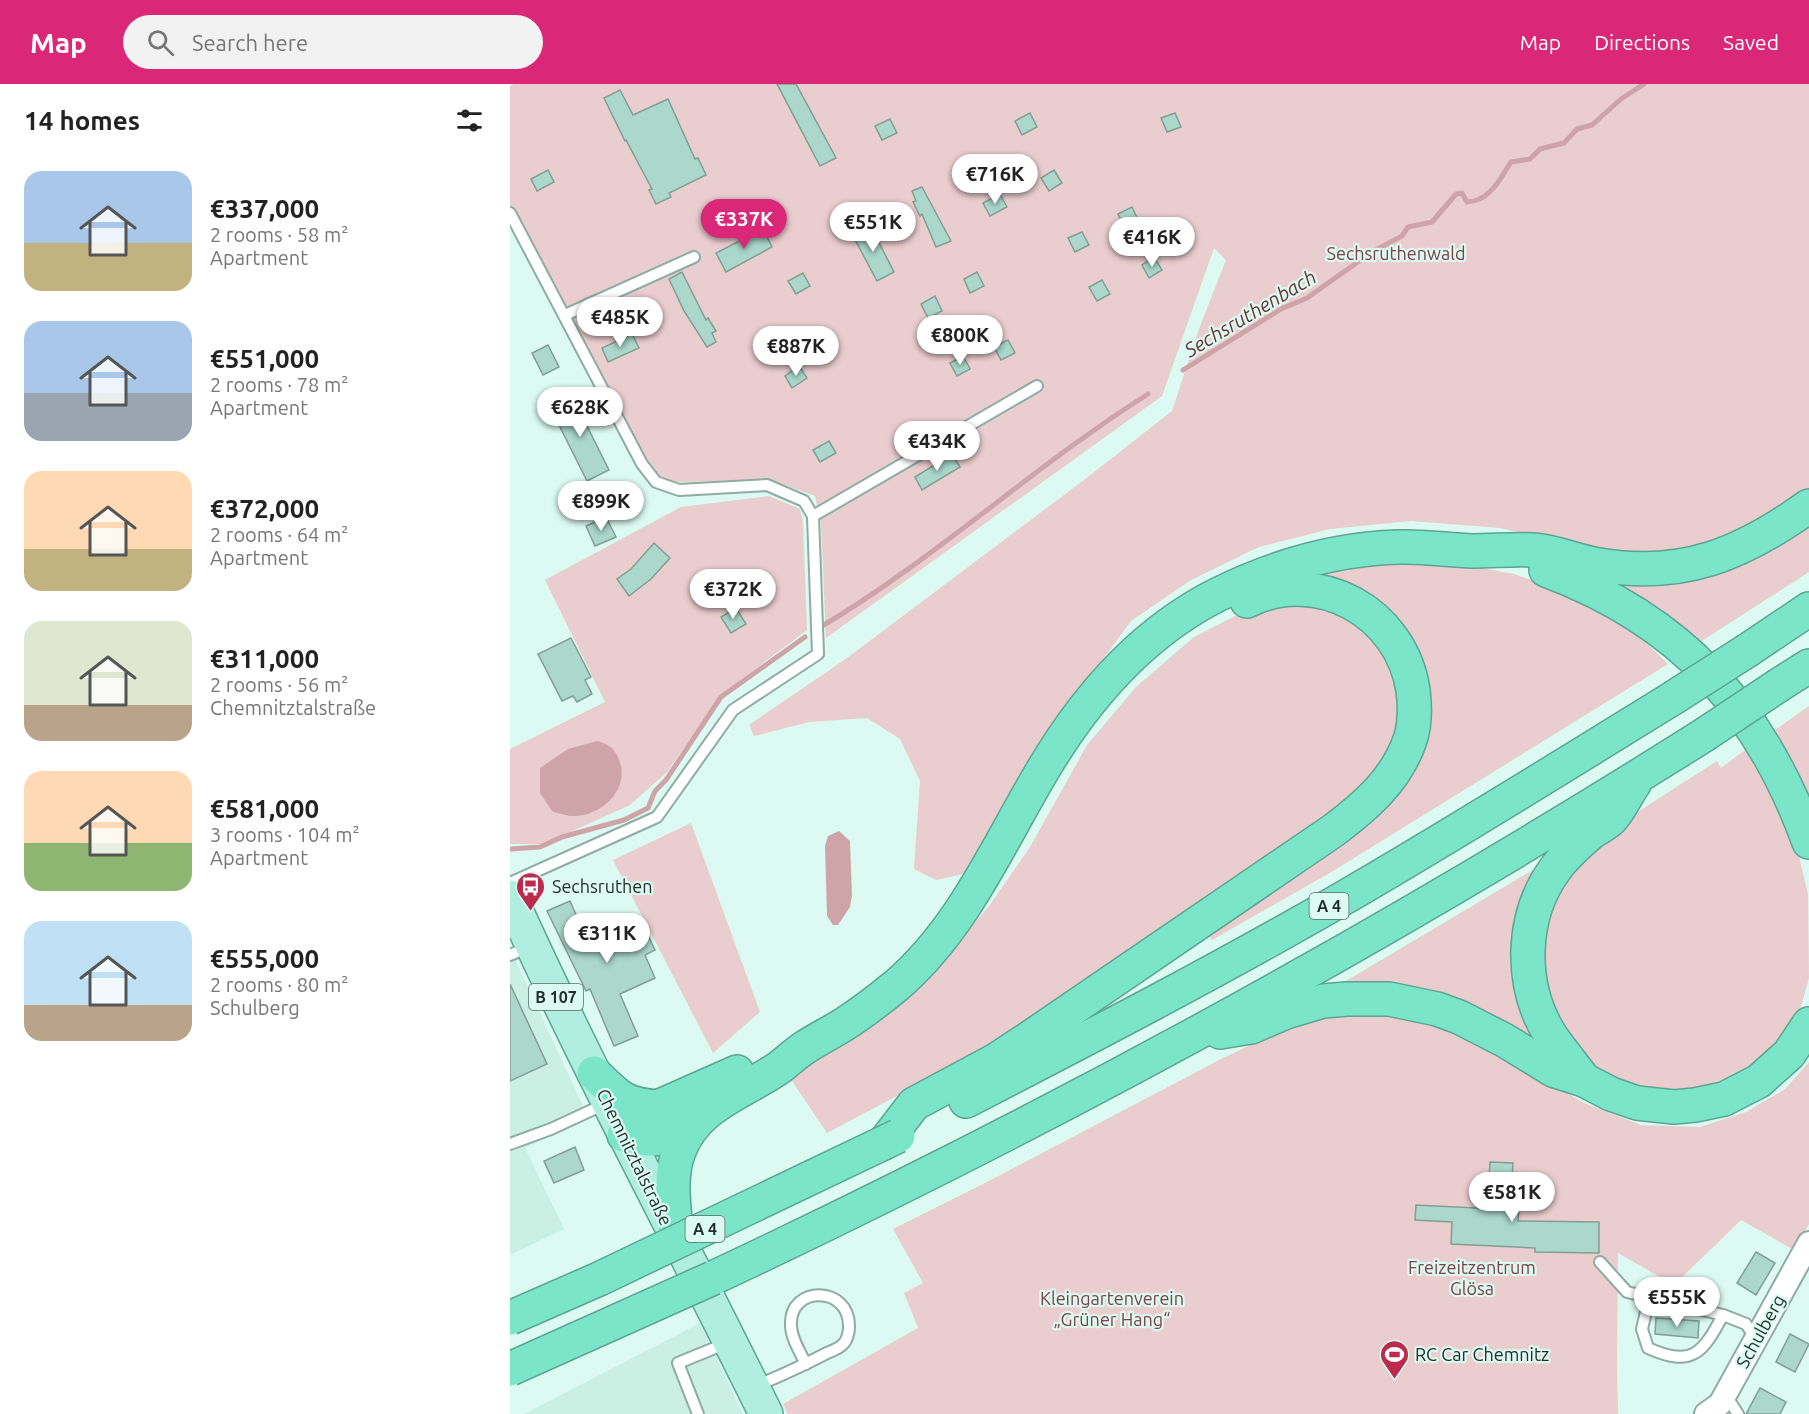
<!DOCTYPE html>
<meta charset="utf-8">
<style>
:root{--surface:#fff;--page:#f2f2f2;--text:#222;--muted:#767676;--accent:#db2777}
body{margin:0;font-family:Ubuntu,sans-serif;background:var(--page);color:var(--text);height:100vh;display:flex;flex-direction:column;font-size:22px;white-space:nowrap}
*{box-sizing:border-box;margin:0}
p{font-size:20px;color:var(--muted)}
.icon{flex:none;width:33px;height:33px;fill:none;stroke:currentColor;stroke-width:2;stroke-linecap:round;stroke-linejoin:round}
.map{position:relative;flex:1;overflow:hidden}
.side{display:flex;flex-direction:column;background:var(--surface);width:510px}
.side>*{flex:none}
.price{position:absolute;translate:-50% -51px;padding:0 14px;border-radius:21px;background:#fff;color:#222;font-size:20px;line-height:39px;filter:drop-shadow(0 2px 3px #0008)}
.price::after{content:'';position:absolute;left:50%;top:36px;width:18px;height:14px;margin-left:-9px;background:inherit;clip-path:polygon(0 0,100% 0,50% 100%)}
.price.active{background:var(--accent);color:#fff}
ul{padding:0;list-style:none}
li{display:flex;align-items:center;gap:18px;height:150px;padding:0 24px}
li span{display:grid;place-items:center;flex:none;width:168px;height:120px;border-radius:18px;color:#555}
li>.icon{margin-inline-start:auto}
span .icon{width:72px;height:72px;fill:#fffc;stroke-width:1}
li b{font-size:26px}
h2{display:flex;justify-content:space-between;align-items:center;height:72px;padding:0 24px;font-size:26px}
header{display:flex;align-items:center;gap:36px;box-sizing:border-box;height:84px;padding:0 30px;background:var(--accent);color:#fff}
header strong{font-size:28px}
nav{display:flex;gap:33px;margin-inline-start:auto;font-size:21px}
.search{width:420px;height:54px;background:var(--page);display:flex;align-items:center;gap:15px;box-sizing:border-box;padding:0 21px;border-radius:33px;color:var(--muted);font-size:22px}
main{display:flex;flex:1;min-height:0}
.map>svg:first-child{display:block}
</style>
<header>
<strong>Map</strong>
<div class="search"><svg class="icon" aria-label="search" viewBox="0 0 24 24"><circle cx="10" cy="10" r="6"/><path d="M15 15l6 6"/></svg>Search here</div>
<nav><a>Map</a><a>Directions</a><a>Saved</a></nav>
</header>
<main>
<section class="side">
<h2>14 homes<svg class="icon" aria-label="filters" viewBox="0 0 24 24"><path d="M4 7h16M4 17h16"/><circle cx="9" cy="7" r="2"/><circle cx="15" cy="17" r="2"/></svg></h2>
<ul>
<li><span style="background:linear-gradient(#a9c7e8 60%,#c2b280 0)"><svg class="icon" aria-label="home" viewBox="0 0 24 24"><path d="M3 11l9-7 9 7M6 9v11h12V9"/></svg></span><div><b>€337,000</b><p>2 rooms · 58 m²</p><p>Apartment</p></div></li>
<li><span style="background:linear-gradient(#a9c7e8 60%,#9aa5b1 0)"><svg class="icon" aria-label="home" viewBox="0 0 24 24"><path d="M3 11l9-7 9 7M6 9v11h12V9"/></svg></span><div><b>€551,000</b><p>2 rooms · 78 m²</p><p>Apartment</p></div></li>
<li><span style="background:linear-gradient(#ffd9b3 65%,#c2b280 0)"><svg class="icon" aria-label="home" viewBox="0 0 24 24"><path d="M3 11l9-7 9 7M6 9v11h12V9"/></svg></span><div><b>€372,000</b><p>2 rooms · 64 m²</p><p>Apartment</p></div></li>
<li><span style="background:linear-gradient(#dfe7d0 70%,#b9a48a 0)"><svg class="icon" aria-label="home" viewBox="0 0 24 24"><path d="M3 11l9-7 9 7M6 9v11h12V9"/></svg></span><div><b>€311,000</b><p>2 rooms · 56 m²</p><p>Chemnitztalstraße</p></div></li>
<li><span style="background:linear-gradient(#ffd9b3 60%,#8fb573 0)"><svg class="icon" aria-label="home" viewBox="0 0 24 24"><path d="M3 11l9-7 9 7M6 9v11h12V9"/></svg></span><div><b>€581,000</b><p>3 rooms · 104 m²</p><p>Apartment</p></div></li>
<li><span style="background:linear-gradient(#bfe0f5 70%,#b9a48a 0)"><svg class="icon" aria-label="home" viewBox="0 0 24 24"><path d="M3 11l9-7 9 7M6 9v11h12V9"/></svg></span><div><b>€555,000</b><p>2 rooms · 80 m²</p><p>Schulberg</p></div></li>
</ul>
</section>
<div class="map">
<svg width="1299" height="1330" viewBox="0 0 1299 1330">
<rect width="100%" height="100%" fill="#dcfaf1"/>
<g fill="#caf0e4">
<path d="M0 864 78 1033 15 1064 54 1145 0 1171Z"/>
<path d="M190 1239 233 1330H14Z"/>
</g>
<g fill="#eacdcf">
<path d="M4 0H1299V406L1229 452 1168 470H1095L990 444 901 437 820 445 749 463 681 496 621 537 534 655 458 789 426 796 404 785 410 697 390 655 357 634 299 638 244 652 239 641 337 574 574 396 662 327 689 245 716 176 704 164 652 312 316 554 311 439 305 412 261 396 167 398 145 393 0 131V2Z"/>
<path d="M259 412 290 425 293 438 297 546 211 611 157 688 120 721 34 760H0V665L95 618 35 496 171 423Z"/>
<path d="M1299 430V488L1187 560 1137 516 1080 487 1141 494Z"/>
<path d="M885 477 946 479 1004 490 1067 512 1119 542 1158 580 823 787 702 856 696 847 876 714 907 577 790 492Z"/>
<path d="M785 516 826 521 884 576 893 650 845 719 510 947 317 1049 278 991 334 961 415 896 479 822 520 763 577 661 626 603 684 553 739 525Z"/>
<path d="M1299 622V718L1261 649Z"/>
<path d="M1239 663 1286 760 1298 810 1299 894 1288 933 1264 965 1240 986 1202 1003 1163 1009 1133 1006 1106 997 1073 975 1045 940 1026 876 1044 803 1115 736 1207 677 1211 684Z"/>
<path d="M181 739 250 928 203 969 103 776Z"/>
<path d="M1038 777 1011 841 1047 979 824 904Z"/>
<path d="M849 929 891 932 963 954 1074 1019 1131 1041 1190 1043 1236 1028 1275 1005 1299 978V1140L1284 1166 1231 1136 1164 1201 1108 1169 1107 1282 1108 1330H278L273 1320 408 1244 394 1209 413 1199 383 1145 479 1097 713 974 768 948 807 934Z"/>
</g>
<g fill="#cfa4a8">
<path d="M87 657C102 661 107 667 111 682 116 708 92 730 66 732 59 733 50 729 43 728L30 709V684L58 665Z"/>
<path d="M329 747 340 757 342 811 340 823 328 841H323L317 832 315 762 318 752Z"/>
</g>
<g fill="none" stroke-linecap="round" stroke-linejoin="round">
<g stroke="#cfa4a8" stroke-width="5">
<path d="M673 286 771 225 797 214 862 168 892 152 898 143 922 138 946 110 952 109 957 118C980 117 990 95 1001 78L1020 75 1030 65 1054 59 1067 45 1082 41 1111 15 1134 0"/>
<path d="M309 544C425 475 524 382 638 310"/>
<path d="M1 765 30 763 52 753 114 736 138 724 145 707 156 696 211 613 295 553"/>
</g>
</g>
<g fill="#abd8cb" stroke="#829e96" stroke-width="1.5">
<path d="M267 0H286L326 74 310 82Z"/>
<path d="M110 6 123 31 158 15 185 75 188 74 196 91 159 109 161 113 146 120 139 106 142 105 116 56 115 57 94 14Z"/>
<path d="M520 29 527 43 512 51 505 37Z"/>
<path d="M665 29 671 43 657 48 651 34Z"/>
<path d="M380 35 387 49 372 56 365 42Z"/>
<path d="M38 86 44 98 27 107 21 95Z"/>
<path d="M544 86 552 99 539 107 531 94Z"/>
<path d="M412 103 441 157 426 163 412 130 410 132 403 118 406 117 402 107Z"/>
<path d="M490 110 497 123 480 132 473 119Z"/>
<path d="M622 123 629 138 616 145 608 130Z"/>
<path d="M360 141 384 188 367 197 342 150Z"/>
<path d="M253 145 262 163 216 188 206 169Z"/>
<path d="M572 148 579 161 565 168 558 154Z"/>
<path d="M644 173 652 186 639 194 632 181Z"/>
<path d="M172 188 196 236 198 234 206 247 202 249 206 258 197 263 174 227 159 195Z"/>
<path d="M467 188 474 202 460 209 454 195Z"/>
<path d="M293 189 300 202 286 210 278 197Z"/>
<path d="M592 196 600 210 587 217 579 203Z"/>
<path d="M425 212 432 227 418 234 411 220Z"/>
<path d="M122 250 129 264 98 278 92 264Z"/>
<path d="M498 256 505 269 491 276 484 263Z"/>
<path d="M38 261 49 283 33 291 22 269Z"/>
<path d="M453 272 460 285 447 292 440 279Z"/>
<path d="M289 282 297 294 282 304 275 292Z"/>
<path d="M62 312 99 386 77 397 40 323Z"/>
<path d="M319 357 326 369 310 378 303 366Z"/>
<path d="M442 370 450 383 412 406 405 393Z"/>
<path d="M96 433 106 453 85 462 76 442Z"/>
<path d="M144 459 160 474 141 495 119 512 107 495 121 485Z"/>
<path d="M226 524 236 540 221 549 211 533Z"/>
<path d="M61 554 81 593 75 596 82 610 67 618 63 612 52 617 28 570Z"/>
<path d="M60 817 73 846 106 830 114 845 131 837 145 866 135 871 145 894 110 910 128 952 104 962 80 905 76 907 37 827Z"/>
<path d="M0 900 37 980 0 997Z"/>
<path d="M65 1063 74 1086 44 1099 34 1077Z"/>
<path d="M980 1078 1003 1079 1001 1111 1010 1112 1008 1137 1089 1138V1169L1025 1168V1164L941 1160 942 1138 905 1136 906 1121 986 1125 987 1094H979Z"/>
<path d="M1246 1168 1265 1179 1246 1211 1227 1199Z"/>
<path d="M1146 1234 1189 1237 1188 1254 1145 1250Z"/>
<path d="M1280 1250 1299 1260 1285 1288 1266 1278Z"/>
<path d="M1250 1304 1276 1318 1270 1330H1236Z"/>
</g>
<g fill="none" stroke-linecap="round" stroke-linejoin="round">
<defs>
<g id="lane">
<path d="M0 129 132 380 146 398 169 406 257 401 294 417 303 432 308 570 223 626 147 733 0 799"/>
<path d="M55 231 184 173"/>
<path d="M303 432 527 302"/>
<path d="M0 871 19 863"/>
<path d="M0 1060 41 1045 95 1020"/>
<path d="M1090 1178 1117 1208 1213 1231 1236 1240 1246 1255"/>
<path d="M1147 1215 1138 1219 1132 1245 1138 1264C1182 1284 1193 1269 1213 1231"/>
<path d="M246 1302C270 1292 294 1281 317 1269 322 1267 330 1264 333 1260 337 1257 339 1248 339 1243 340 1201 279 1201 281 1241 281 1254 290 1268 296 1280"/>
<path d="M1215 1310 1228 1330"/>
<path d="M188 1330 168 1279 217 1259"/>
</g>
<path id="street" d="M1196 1330 1210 1320 1299 1159"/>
<path id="primary" d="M0 813C79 988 171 1157 256 1330"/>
<g id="highway">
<path d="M1036 486C1171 536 1250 624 1299 758"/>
<path d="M1238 566 1299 525"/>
<path d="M1269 601 1299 582"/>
<path d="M710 948 741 943 776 928 813 917 837 915H879L927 925 949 933 994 956 1043 986 1074 996 1101 1010 1127 1019 1164 1023 1185 1021 1214 1015 1249 997 1279 970 1299 940"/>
<path d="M84 989C108 1012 112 1020 147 1023"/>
<path d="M1074 996C1064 982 1051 967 1041 952 1009 902 1010 832 1046 784 1056 770 1069 759 1082 748 1088 744 1096 740 1101 735 1110 726 1116 711 1124 700"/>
<path d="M456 1017C582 952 709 886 832 815 944 750 1053 682 1163 614"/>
<path d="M185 1037C156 1054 149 1060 114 1051L132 1030 227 988"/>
<path d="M374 1059 404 1020 486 976 518 955 824 746C857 721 886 696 900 656 905 641 905 622 903 606 891 528 808 482 737 517"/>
<path d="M167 1156C165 1128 158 1095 169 1067 186 1021 233 1009 270 983 278 977 285 970 294 964 306 956 320 949 333 941 352 929 370 915 387 901 454 843 489 759 534 684 577 612 632 549 707 511 763 483 825 465 888 463 913 462 937 466 963 467 983 467 1003 465 1023 466 1045 467 1067 478 1089 481 1173 495 1232 470 1299 422"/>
<path d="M203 1194C544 1034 876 852 1194 651"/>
</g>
</defs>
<use href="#lane" stroke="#8faca4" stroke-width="14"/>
<use href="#street" stroke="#8faca4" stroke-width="26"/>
<use href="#primary" stroke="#5ca592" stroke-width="36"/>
<use href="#highway" stroke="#5ca592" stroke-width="36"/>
<use href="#lane" stroke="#fff" stroke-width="10"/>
<use href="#street" stroke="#fff" stroke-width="22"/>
<use href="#primary" stroke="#b0efdf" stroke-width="33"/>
<use href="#highway" stroke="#7be5ca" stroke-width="33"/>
<defs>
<g id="highway-bridge">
<path d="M1163 614 1238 566"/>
<path d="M1194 651 1269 601"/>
<path d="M0 1234 89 1195 388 1052"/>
<path d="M0 1285 203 1194"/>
</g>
</defs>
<use href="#highway-bridge" stroke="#5ca592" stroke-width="36" stroke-linecap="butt"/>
<use href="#highway-bridge" stroke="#7be5ca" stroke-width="33"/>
</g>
<defs>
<symbol id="bus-pin" viewBox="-11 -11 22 30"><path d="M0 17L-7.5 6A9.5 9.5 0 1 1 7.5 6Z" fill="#bc2b4e" stroke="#dcfaf1"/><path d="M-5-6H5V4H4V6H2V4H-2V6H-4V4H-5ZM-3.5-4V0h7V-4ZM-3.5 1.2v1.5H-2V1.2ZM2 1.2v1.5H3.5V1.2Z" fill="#fff"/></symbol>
<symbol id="stadium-pin" viewBox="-11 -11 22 30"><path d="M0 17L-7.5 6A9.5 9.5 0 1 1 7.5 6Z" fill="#bc2b4e" stroke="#dcfaf1"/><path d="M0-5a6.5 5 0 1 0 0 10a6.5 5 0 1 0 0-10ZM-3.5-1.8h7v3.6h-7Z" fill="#fff"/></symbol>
</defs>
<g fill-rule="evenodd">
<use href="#bus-pin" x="4" y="786" width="33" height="45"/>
<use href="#stadium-pin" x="868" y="1254" width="33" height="45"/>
</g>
<g text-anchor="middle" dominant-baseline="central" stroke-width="4.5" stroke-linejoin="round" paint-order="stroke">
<g fill="#dcfaf1" stroke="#5a6c66" stroke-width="1.5">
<rect x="799.5" y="809" width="39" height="26" rx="4.5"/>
<rect x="19" y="900" width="54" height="26" rx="4.5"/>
<rect x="175.5" y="1132" width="39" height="26" rx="4.5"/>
</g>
<g font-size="16" font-weight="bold" fill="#232f2b">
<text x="819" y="822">A 4</text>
<text x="46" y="913">B 107</text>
<text x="195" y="1145">A 4</text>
</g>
<g font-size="18" fill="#7c4149" stroke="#dcfaf1">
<text x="886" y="169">Sechsruthenwald</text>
<text x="962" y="1183">Freizeitzentrum<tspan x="962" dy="21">Glösa</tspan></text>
<text x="602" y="1214">Kleingartenverein<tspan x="602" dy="21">„Grüner Hang“</tspan></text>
</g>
<g font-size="18" fill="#232f2b" stroke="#dcfaf1" text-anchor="start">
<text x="42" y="802">Sechsruthen</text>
<text x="905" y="1270">RC Car Chemnitz</text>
</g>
<g font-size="18" fill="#232f2b" stroke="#dcfaf1">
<text transform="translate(125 1073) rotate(64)">Chemnitztalstraße</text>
<text transform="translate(1250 1247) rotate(-61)">Schulberg</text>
</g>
<g font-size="20" font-style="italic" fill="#6a323a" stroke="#dcfaf1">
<text transform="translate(740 229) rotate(-31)">Sechsruthenbach</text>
</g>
</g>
</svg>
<b class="price" style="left:485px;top:121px">€716K</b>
<b class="price active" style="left:234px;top:166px">€337K</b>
<b class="price" style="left:363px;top:169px">€551K</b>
<b class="price" style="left:642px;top:184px">€416K</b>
<b class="price" style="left:110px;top:264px">€485K</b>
<b class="price" style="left:450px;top:282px">€800K</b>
<b class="price" style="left:286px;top:293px">€887K</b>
<b class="price" style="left:70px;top:354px">€628K</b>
<b class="price" style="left:427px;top:388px">€434K</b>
<b class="price" style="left:91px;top:448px">€899K</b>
<b class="price" style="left:223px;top:536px">€372K</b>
<b class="price" style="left:97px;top:880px">€311K</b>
<b class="price" style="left:1002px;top:1139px">€581K</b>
<b class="price" style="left:1167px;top:1244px">€555K</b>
</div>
</main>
